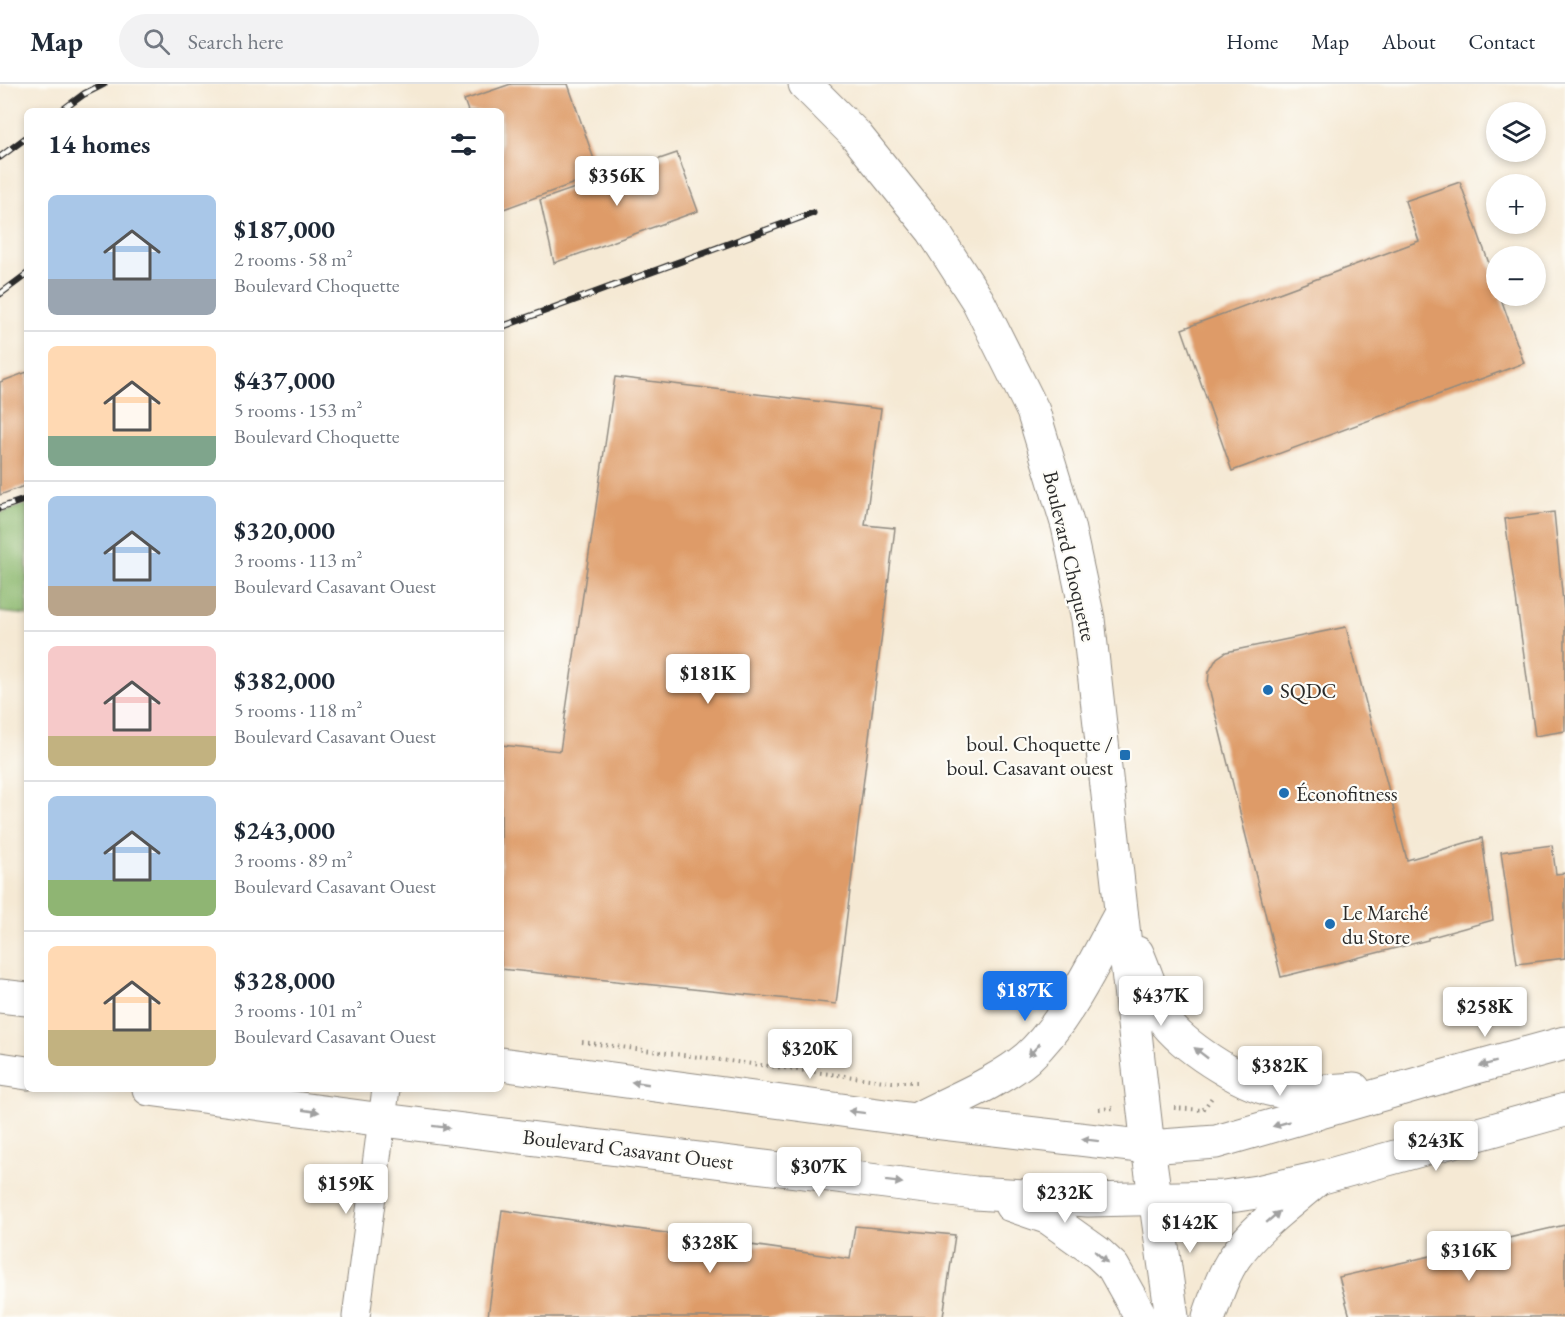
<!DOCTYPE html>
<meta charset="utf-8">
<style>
:root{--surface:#fff;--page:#f2f2f3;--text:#1f2937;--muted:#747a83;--line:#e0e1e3;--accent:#1a73e8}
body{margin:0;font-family:"EB Garamond",serif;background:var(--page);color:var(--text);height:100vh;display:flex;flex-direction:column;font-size:22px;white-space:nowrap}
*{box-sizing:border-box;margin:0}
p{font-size:20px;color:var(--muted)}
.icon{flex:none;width:33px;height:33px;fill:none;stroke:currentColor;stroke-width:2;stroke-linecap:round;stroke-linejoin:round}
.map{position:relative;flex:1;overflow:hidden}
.panel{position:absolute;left:24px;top:24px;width:480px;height:984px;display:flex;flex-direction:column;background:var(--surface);border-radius:9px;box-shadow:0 3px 9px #0003}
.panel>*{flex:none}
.tools{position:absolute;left:1486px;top:18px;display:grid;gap:12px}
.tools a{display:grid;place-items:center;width:60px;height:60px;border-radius:50%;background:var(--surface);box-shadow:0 3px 9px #0003;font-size:30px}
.price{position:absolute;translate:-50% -51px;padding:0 14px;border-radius:6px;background:#fff;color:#222;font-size:20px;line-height:39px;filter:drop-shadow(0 2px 3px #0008)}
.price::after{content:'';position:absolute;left:50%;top:36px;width:18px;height:14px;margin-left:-9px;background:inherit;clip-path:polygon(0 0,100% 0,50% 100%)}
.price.selected{background:var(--accent);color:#fff}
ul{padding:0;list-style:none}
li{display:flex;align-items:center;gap:18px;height:150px;padding:0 24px}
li+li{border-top:2px solid var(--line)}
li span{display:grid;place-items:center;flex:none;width:168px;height:120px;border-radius:9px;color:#555}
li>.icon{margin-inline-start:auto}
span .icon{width:72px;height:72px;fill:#fffc;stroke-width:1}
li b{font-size:26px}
h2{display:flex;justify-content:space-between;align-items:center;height:72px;padding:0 24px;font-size:26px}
header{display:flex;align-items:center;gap:36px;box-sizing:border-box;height:84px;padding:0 30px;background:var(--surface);border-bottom:2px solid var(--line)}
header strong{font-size:28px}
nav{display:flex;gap:33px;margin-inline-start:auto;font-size:21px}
.search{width:420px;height:54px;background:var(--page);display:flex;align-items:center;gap:15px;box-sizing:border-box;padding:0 21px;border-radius:33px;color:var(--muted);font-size:22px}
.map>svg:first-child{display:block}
</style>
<header>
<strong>Map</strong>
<div class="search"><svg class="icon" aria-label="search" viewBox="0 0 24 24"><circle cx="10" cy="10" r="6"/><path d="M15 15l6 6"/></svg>Search here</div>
<nav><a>Home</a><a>Map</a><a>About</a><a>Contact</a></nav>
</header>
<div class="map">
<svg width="1565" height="1233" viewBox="0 0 1565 1233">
<rect width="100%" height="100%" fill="#fdfcf7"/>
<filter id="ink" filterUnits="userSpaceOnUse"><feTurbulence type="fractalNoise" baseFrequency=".0167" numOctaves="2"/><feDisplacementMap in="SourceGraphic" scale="12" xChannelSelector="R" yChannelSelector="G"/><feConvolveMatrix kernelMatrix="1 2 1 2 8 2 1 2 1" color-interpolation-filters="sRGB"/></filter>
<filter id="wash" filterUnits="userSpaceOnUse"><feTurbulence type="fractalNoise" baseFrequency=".008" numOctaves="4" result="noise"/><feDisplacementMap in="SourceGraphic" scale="24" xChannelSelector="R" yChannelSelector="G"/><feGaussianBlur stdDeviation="1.35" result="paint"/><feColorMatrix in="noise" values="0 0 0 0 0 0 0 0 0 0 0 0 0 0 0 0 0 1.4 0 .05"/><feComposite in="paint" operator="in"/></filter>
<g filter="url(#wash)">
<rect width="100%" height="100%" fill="#f5e9d4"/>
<path fill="#8cb86e" stroke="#5c724c" stroke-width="1.5" d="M27 420V531L0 528V429Z"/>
<g id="blocks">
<g fill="#de9b67">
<path d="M511 0H568L599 90 501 126V27H468L464 16Z"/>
<path d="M677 69 698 127 554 179 540 116Z"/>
<path d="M1460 98 1497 202V212H1500L1524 279 1232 387 1182 245 1419 157 1405 117Z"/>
<path d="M27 288V401L0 411V298Z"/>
<path d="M615 293 881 325 865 441 895 444 836 920 501 885V661L560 667Z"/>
<path d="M1554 428 1565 538V647L1535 652 1505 435Z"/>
<path d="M1346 543 1407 776 1482 754 1493 836 1428 854V856L1281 893 1208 600 1209 588 1217 574 1226 568Z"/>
<path d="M1552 761 1556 790 1565 789V874L1517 880 1501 768Z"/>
<path d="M502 1126 850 1175 855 1142 955 1151 943 1233H488Z"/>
<path d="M1565 1141V1233H1350L1339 1193Z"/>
</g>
</g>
</g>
<g filter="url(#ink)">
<use href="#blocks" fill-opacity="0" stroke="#908a80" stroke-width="1.5"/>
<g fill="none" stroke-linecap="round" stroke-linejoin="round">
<defs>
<path id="street" d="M356 1233 386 1005"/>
<g id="secondary">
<path d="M805 0 855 50 933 147 978 217 1033 327 1068 442 1088 535 1148 1063 1172 1233"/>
<path d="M1137 869C1144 884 1159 930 1167 940 1189 966 1247 1004 1280 1007 1305 1009 1329 1007 1354 1005"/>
<path d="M0 912 27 915"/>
<path d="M501 980 915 1036 1148 1063 1216 1058 1473 984 1565 959"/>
<path d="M0 985 27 989"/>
<path d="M149 1005 383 1036 975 1109 1088 1116 1224 1113 1257 1108 1319 1094 1565 1026"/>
<path d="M915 1036C950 1017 996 1000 1027 974 1067 938 1095 876 1121 829"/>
<path d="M1011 1121 1049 1134 1098 1169 1113 1183 1141 1233"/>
<path d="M1209 1233C1216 1213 1223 1190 1235 1173 1256 1143 1287 1121 1314 1098"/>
</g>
</defs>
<use href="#street" stroke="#908a80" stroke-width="29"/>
<use href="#secondary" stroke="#908a80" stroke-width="35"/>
<g stroke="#908a80" stroke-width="4" stroke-dasharray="1.5 4.5" stroke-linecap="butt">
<path d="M582 958 892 998H920"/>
<path d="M1174 1024 1203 1026 1213 1012"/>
<path d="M1099 1025 1115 1024"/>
<path d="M1203 1148 1209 1146V1143"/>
</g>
<use href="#street" stroke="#fff" stroke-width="27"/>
<use href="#secondary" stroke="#fff" stroke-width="33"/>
<defs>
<g id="rail">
<path d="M61 27 84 10 104 0"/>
<path d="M0 73 27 53"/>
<path d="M0 210 27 190"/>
<path d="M501 243 813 129"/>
<path d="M0 424 27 415"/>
</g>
</defs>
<use href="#rail" stroke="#2b2b2b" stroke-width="7"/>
<use href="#rail" stroke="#fdfcf7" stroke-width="4.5" stroke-dasharray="14" stroke-linecap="butt"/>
</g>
<defs><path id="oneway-solid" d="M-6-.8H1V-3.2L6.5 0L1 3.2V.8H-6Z" transform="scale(1.5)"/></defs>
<g fill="#a0a0a0">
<use href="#oneway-solid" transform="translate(1034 966) rotate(133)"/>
<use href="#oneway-solid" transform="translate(1201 969) rotate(-142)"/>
<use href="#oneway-solid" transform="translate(1488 980) rotate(165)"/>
<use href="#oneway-solid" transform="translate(640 999) rotate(-172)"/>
<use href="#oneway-solid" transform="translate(311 1027) rotate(8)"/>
<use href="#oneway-solid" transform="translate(857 1028) rotate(-173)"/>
<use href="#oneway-solid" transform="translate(1281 1040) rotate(164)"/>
<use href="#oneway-solid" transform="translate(441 1043) rotate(7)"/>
<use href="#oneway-solid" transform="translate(1090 1056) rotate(-173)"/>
<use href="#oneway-solid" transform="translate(894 1098) rotate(7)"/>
<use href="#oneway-solid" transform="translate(1273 1133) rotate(-41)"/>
<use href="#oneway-solid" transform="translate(1101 1173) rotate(42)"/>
</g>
</g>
<g fill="#1f6fb2" stroke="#fdfcf7" stroke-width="2">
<circle cx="1268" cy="606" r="6"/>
<rect x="1119" y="665" width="12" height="12" rx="3"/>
<circle cx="1284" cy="709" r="6"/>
<circle cx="1330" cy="840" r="6"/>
</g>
<g text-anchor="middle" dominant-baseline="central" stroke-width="4.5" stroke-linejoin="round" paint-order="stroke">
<g font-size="21" fill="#2b2b2b" stroke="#fdfcf7">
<text transform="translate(1070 472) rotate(77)">Boulevard Choquette</text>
<text transform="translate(628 1065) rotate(7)">Boulevard Casavant Ouest</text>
</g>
<g font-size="21" fill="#2b2b2b" stroke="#fdfcf7" text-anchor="start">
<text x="1280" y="606">SQDC</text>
<text x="1113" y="659" text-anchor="end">boul. Choquette /<tspan x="1113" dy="24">boul. Casavant ouest</tspan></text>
<text x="1296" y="709">Éconofitness</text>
<text x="1342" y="828">Le Marché<tspan x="1342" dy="24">du Store</tspan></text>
</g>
</g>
</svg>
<div class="tools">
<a><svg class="icon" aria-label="layers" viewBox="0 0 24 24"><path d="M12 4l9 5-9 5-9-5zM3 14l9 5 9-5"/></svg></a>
<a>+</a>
<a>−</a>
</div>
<b class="price" style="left:617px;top:123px">$356K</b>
<b class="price" style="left:708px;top:621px">$181K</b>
<b class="price selected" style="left:1025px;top:938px">$187K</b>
<b class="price" style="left:1161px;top:943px">$437K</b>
<b class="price" style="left:1485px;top:954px">$258K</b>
<b class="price" style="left:810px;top:996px">$320K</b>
<b class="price" style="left:1280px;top:1013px">$382K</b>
<b class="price" style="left:1436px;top:1088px">$243K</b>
<b class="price" style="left:819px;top:1114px">$307K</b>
<b class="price" style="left:346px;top:1131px">$159K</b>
<b class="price" style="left:1065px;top:1140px">$232K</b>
<b class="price" style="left:1190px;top:1170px">$142K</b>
<b class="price" style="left:710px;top:1190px">$328K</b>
<b class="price" style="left:1469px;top:1198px">$316K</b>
<section class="panel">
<h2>14 homes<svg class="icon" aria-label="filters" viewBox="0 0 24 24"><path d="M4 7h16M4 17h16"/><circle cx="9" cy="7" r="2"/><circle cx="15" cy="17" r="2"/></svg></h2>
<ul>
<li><span style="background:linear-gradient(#a9c7e8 70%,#9aa5b1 0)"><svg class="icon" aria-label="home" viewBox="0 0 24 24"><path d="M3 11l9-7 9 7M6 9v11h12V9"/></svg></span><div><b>$187,000</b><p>2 rooms · 58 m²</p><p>Boulevard Choquette</p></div></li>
<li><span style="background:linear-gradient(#ffd9b3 75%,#7fa58c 0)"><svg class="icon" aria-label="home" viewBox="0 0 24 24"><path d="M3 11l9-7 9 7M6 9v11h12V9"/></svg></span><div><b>$437,000</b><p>5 rooms · 153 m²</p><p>Boulevard Choquette</p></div></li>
<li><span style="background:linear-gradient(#a9c7e8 75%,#b9a48a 0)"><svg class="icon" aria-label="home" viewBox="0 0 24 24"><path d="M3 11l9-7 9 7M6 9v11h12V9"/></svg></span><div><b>$320,000</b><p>3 rooms · 113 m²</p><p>Boulevard Casavant Ouest</p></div></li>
<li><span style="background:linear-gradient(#f6c9c9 75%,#c2b280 0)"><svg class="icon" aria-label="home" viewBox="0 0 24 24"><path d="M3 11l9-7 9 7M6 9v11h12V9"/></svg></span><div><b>$382,000</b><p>5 rooms · 118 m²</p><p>Boulevard Casavant Ouest</p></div></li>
<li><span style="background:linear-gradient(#a9c7e8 70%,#8fb573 0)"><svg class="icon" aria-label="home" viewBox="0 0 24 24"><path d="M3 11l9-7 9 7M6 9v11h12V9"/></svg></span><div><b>$243,000</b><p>3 rooms · 89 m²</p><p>Boulevard Casavant Ouest</p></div></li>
<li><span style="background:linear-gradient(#ffd9b3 70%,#c2b280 0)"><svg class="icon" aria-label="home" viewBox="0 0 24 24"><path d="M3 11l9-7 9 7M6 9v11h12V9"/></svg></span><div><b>$328,000</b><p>3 rooms · 101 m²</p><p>Boulevard Casavant Ouest</p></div></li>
</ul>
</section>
</div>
